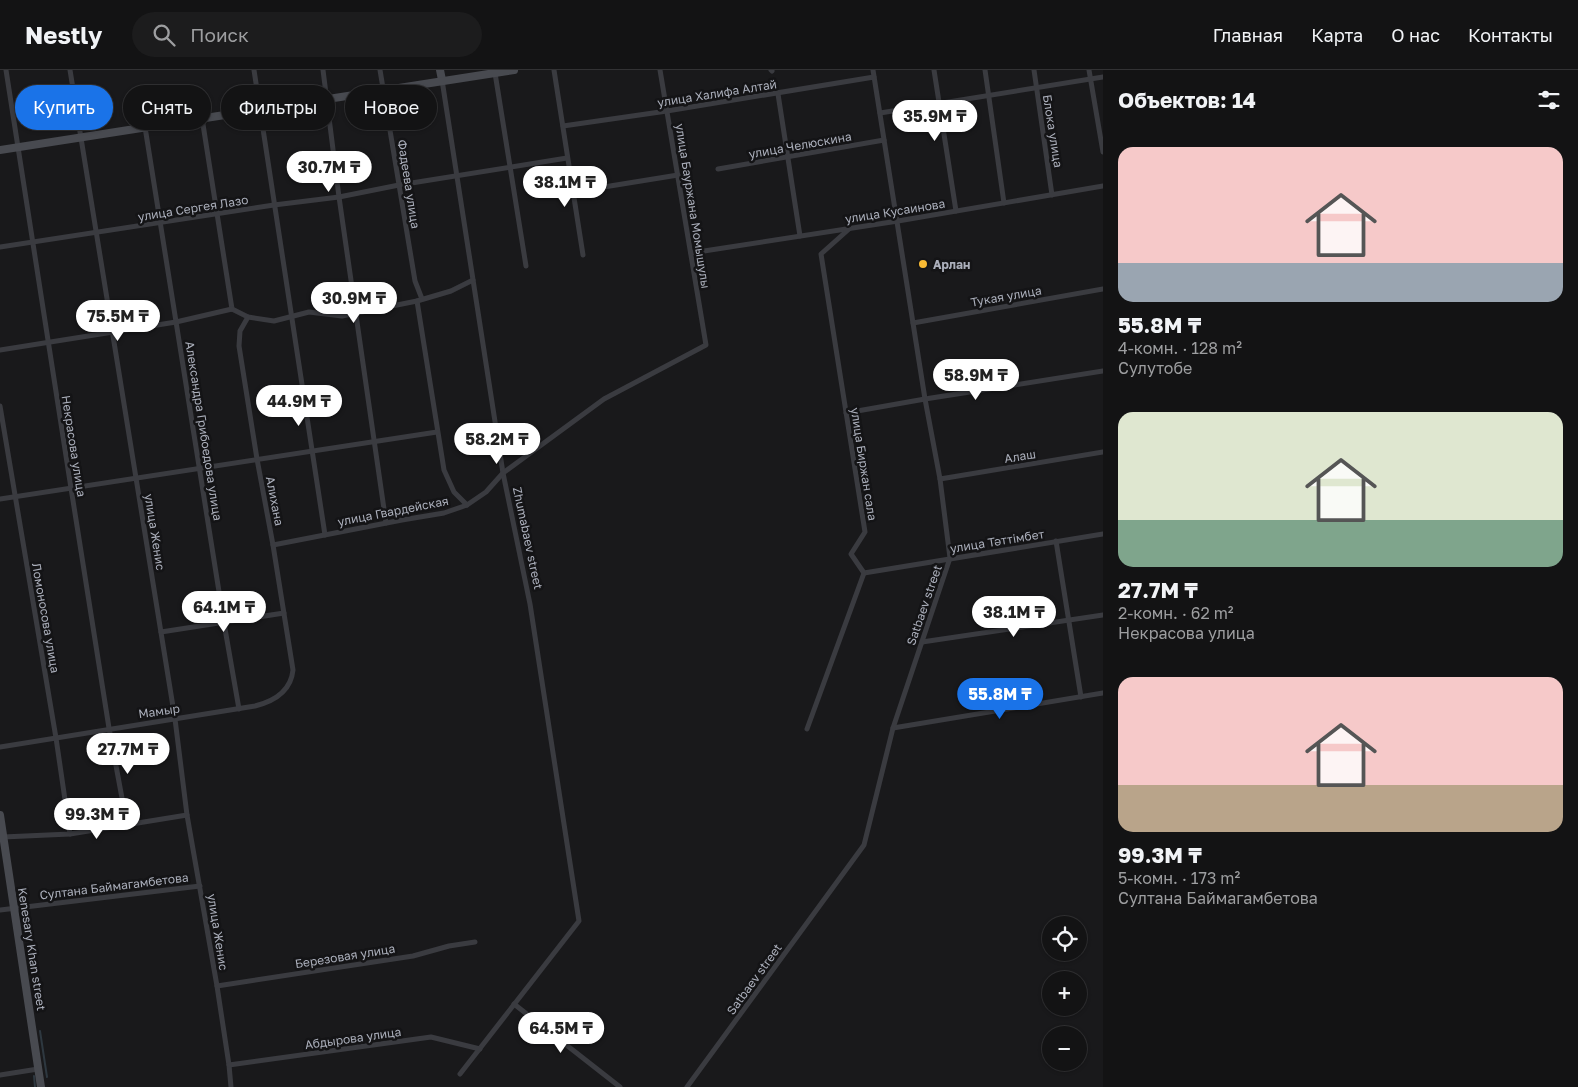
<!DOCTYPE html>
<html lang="ru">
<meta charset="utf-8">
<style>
:root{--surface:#131314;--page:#1c1c1d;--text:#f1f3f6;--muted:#9d9ea0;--line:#323234;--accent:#1a73e8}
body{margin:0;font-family:"Golos Text",sans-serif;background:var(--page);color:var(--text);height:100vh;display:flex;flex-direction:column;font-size:19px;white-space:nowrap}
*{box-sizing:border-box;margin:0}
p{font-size:16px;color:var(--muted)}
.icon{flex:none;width:28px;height:28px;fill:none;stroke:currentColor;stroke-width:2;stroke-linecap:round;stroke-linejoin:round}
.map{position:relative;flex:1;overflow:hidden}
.panel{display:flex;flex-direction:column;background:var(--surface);width:475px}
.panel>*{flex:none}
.top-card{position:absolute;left:15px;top:15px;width:475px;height:45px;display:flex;gap:10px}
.controls{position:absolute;left:1042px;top:846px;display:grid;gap:10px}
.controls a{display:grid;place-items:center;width:45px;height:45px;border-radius:50%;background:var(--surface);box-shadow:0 1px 4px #0004,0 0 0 1px var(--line);font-size:25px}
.price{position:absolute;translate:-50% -42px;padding:0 11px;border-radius:18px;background:#fff;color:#222;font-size:16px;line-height:32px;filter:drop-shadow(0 1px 2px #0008)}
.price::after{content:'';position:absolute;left:50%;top:30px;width:15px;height:11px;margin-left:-8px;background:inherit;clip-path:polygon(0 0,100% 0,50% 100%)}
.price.on{background:var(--accent);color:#fff}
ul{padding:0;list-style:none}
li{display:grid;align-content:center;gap:10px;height:265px;padding:0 15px}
li span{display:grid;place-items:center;height:155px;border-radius:15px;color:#555}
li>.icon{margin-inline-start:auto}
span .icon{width:90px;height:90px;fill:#fffc;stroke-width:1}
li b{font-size:21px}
h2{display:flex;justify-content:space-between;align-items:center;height:60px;padding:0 15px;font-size:21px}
.pill{padding:0 18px;border-radius:22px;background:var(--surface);box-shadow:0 1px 4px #0004,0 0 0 1px var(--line);font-size:18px;line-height:45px}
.pill.on{background:var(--accent);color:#fff}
header{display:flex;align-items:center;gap:30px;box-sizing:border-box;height:70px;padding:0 25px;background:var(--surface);border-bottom:1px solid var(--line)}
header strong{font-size:24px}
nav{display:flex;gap:28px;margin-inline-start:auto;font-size:18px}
.search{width:350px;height:45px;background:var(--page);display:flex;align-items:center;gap:12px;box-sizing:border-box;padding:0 18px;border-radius:28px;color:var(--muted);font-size:19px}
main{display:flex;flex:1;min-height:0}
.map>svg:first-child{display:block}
</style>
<header>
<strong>Nestly</strong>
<div class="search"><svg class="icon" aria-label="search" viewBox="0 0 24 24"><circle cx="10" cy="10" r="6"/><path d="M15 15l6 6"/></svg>Поиск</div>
<nav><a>Главная</a><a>Карта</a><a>О нас</a><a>Контакты</a></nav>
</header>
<main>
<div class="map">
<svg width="1103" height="1017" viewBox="0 0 1103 1017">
<rect width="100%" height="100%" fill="#19191b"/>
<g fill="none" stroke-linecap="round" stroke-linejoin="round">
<g stroke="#2e3840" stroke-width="2">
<path d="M40 961 47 1007"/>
<path d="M34 1006 35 1017"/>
</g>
<g stroke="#3a3b40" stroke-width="5">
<path d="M6 0 71 418 109 658 127 755"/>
<path d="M70 0 175 649 187 745 217 916 229 995 231 1017"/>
<path d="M254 0 325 465"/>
<path d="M323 0 339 127 386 453"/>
<path d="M380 0 415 211 422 229"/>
<path d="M554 0 583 185"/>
<path d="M771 0 772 1"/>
<path d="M934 0 956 141"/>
<path d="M985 0 1004 133"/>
<path d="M1034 0 1052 125"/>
<path d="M1089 0 1103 82"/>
<path d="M495 3 526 196"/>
<path d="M442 10 503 403 530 534 579 851 460 1004"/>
<path d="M778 24 800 166"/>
<path d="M880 43 1103 7"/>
<path d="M202 48 232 239"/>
<path d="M563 56 667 41 874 7"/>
<path d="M145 57 224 553 239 639"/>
<path d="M718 99 884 70"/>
<path d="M573 122 678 105"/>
<path d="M0 177 274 135 339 127 399 115 567 88"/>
<path d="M691 183 898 151 1103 116"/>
<path d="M417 231 444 400 454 422 467 435"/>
<path d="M232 239 248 247 274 251 309 242 342 246 417 231 451 221 473 210"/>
<path d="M913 253 1103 219"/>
<path d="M0 280 176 252 232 239"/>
<path d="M0 336 56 668 70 764"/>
<path d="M846 343 925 329 1103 301"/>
<path d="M940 409 1103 382"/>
<path d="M0 429 437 362"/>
<path d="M1056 471 1081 627"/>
<path d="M273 475 402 450 444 443 467 435 486 422 503 403 604 329 706 275 660 0"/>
<path d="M864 503 1103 464"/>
<path d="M161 562 284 543"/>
<path d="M922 572 1103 545"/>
<path d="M893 658 1103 623"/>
<path d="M807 659 864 503 851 484 865 462 821 184 849 159"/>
<path d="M0 677 255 636C275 631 291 620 293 600L273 475 257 389 239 276 240 261 248 247"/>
<path d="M3 767 70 764 187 745"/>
<path d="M0 840 200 816"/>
<path d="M217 916 413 886 449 876 475 872"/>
<path d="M514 934 620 1017"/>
<path d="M229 995 431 967 480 979"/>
<path d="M0 1005 38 999"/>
<path d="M687 1017 864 775 893 658 950 488 940 409 925 329 873 0"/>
</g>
<g stroke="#484a50" stroke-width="8">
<path d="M440 0 442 10"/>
<path d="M0 80 514 0"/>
<path d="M0 745 41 1017"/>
</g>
</g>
<circle fill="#f8ba34" stroke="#141416" stroke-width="2" cx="923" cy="194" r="5"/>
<g text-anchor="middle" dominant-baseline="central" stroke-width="5" stroke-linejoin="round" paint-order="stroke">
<g font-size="12" fill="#abafbb" stroke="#141416">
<text transform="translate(717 23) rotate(-9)">улица Халифа Алтай</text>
<text transform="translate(1053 61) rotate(81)">Блока улица</text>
<text transform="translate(800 75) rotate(-10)">улица Челюскина</text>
<text transform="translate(409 114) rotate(81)">Фадеева улица</text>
<text transform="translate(693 136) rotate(81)">улица Бауржана Момышулы</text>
<text transform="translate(193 138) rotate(-9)">улица Сергея Лазо</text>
<text transform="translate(895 141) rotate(-9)">улица Кусаинова</text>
<text transform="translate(1006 226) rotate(-10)">Тукая улица</text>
<text transform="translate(204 361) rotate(81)">Александра Грибоедова улица</text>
<text transform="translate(74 376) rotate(81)">Некрасова улица</text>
<text transform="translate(1020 386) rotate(-9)">Алаш</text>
<text transform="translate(864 394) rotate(81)">улица Биржан сала</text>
<text transform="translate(275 431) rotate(79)">Алихана</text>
<text transform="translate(393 441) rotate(-11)">улица Гвардейская</text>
<text transform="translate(155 462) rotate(81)">улица Женис</text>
<text transform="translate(528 468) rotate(78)">Zhumabaev street</text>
<text transform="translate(997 471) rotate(-9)">улица Тәттімбет</text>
<text transform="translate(924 535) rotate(-71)">Satbaev street</text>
<text transform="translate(46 548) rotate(80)">Ломоносова улица</text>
<text transform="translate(159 641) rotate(-8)">Мамыр</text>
<text transform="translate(114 816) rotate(-7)">Султана Баймагамбетова</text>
<text transform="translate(218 862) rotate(81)">улица Женис</text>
<text transform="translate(32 879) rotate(81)">Kenesary Khan street</text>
<text transform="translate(345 886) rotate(-9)">Березовая улица</text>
<text transform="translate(754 909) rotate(-54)">Satbaev street</text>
<text transform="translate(353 968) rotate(-8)">Абдырова улица</text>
</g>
<g font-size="12" font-weight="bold" fill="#abafbb" stroke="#141416" text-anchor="start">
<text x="933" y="194">Арлан</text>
</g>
</g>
</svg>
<div class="controls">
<a><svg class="icon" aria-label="locate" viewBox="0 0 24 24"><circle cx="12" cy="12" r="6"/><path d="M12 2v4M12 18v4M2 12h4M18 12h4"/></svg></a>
<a>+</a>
<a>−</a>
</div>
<b class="price" style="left:935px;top:72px">35.9M ₸</b>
<b class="price" style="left:329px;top:123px">30.7M ₸</b>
<b class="price" style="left:565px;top:138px">38.1M ₸</b>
<b class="price" style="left:354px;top:254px">30.9M ₸</b>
<b class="price" style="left:118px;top:272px">75.5M ₸</b>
<b class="price" style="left:976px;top:331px">58.9M ₸</b>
<b class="price" style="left:299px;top:357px">44.9M ₸</b>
<b class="price" style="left:497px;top:395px">58.2M ₸</b>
<b class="price" style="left:224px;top:563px">64.1M ₸</b>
<b class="price" style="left:1014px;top:568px">38.1M ₸</b>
<b class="price on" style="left:1000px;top:650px">55.8M ₸</b>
<b class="price" style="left:128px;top:705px">27.7M ₸</b>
<b class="price" style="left:97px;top:770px">99.3M ₸</b>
<b class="price" style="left:561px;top:984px">64.5M ₸</b>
<div class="top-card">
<a class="pill on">Купить</a>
<a class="pill">Снять</a>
<a class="pill">Фильтры</a>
<a class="pill">Новое</a>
</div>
</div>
<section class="panel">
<h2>Объектов: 14<svg class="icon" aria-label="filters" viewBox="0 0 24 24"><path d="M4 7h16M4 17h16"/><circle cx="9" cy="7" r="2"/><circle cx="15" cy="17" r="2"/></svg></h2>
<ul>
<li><span style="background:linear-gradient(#f6c9c9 75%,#9aa5b1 0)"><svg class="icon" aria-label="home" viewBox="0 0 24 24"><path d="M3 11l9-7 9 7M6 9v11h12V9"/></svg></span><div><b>55.8M ₸</b><p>4-комн. · 128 m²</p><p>Сулутобе</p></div></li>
<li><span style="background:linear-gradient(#dfe7d0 70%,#7fa58c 0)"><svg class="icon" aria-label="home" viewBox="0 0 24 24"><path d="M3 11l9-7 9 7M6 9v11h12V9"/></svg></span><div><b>27.7M ₸</b><p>2-комн. · 62 m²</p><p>Некрасова улица</p></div></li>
<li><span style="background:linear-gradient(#f6c9c9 70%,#b9a48a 0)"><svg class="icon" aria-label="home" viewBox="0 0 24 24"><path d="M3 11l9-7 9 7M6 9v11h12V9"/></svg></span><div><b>99.3M ₸</b><p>5-комн. · 173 m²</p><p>Султана Баймагамбетова</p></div></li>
</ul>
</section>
</main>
